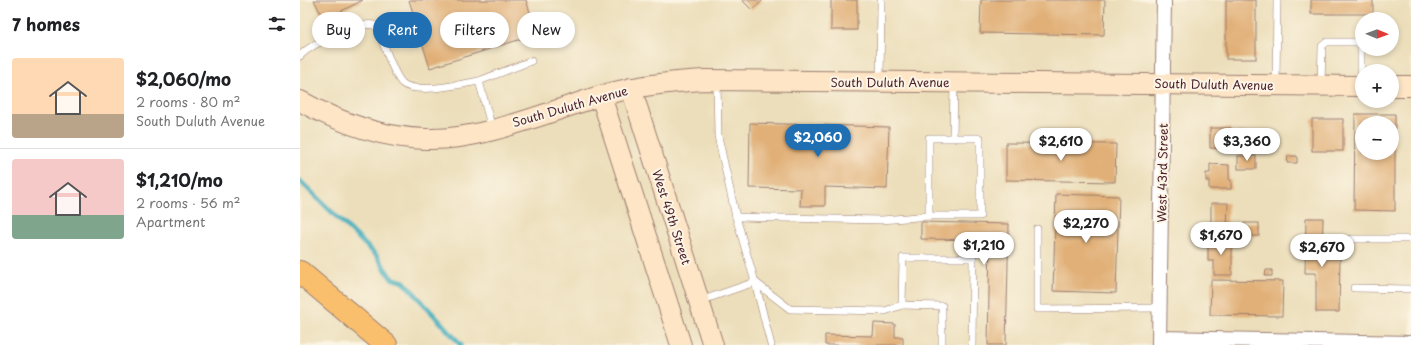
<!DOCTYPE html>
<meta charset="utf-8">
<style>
:root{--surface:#fff;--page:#f2f2f2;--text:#202124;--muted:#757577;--line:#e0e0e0;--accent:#1f6fb2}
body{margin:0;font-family:"Playpen Sans",sans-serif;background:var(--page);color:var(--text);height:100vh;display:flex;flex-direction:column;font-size:15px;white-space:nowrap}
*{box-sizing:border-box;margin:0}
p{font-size:13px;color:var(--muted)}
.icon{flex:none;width:22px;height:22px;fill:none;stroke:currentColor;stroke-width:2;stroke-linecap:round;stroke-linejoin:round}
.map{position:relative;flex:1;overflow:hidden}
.sheet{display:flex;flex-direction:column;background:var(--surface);width:300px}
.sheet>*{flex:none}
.hud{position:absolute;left:12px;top:12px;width:380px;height:36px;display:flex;gap:8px}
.needle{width:26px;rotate:91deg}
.fabs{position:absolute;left:1055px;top:12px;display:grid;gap:8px}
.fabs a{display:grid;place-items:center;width:44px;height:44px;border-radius:50%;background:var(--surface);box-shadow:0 2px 6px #0003;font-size:20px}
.price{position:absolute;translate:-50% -34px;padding:0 9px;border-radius:14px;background:#fff;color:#222;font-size:13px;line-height:26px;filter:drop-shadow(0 1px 2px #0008)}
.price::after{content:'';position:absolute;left:50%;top:24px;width:12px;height:9px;margin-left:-6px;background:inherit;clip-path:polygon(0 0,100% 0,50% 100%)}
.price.selected{background:var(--accent);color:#fff}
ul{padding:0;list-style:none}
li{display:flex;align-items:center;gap:12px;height:100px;padding:0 12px}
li+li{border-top:1px solid var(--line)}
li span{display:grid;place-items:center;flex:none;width:112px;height:80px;border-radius:4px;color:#555}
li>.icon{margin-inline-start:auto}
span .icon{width:48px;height:48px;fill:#fffc;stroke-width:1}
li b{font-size:17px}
h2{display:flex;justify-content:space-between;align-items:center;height:48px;padding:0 12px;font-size:17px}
.chip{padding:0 14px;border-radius:18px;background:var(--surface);box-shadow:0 2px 6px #0003;font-size:14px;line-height:36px}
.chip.selected{background:var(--accent);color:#fff}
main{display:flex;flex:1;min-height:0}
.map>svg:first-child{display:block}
</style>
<main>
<section class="sheet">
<h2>7 homes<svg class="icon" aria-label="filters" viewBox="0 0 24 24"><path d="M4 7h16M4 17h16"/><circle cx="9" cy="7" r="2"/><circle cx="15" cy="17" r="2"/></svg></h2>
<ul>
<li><span style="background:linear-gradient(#ffd9b3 70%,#b9a48a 0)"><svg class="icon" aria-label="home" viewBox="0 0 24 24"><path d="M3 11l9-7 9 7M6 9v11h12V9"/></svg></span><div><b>$2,060/mo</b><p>2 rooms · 80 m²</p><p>South Duluth Avenue</p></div></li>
<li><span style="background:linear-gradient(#f6c9c9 70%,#7fa58c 0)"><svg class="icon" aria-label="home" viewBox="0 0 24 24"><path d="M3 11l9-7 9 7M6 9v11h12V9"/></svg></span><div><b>$1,210/mo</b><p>2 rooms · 56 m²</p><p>Apartment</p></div></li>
</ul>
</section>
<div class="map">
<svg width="1111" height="345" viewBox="0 0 1111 345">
<rect width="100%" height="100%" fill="#fcf5e5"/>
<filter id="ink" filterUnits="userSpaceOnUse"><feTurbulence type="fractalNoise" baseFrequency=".025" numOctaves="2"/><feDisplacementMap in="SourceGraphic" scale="8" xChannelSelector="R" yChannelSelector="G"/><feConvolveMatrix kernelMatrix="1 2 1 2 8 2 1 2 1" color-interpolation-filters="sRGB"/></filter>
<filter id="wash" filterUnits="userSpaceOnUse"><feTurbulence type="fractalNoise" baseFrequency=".012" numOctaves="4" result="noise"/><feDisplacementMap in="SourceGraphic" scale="16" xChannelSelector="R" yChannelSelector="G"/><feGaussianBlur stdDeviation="0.9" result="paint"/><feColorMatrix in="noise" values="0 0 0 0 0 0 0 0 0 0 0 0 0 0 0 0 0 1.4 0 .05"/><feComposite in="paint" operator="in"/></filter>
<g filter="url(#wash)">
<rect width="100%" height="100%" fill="#ecdeba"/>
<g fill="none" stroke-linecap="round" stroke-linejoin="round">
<path stroke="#3eacbc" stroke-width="5" d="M0 181 77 256 91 278 104 282 161 345"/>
</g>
<g id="blocks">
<g fill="#e1b078" fill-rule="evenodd">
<path d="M14 0H63L24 20Z"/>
<path d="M109 0H226L237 34 130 68Z"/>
<path d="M442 0H463L452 10Z"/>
<rect x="531" y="0" width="26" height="30"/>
<path d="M681 0H805L804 35 680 33Z"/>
<rect x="926" y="0" width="30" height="59"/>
<rect x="1011" y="0" width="62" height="14"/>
<path d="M1055 114H1095V211L1054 210ZM1062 123H1092V153H1062Z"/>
<rect x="1012" y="119" width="31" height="32"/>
<path d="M450 123 589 127 587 189 525 187V206H500L501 189 449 188Z"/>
<path d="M910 128H931V149L910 148Z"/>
<path d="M938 132 953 133V150H938Z"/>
<path d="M706 143 816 144 815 182 706 180Z"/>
<rect x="938" y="156" width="18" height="13"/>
<path d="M988 156H997V163H987Z"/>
<path d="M910 164 929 165V180H931V189H909V181H906V173H910Z"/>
<path d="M756 194 819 196 816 293 753 291Z"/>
<path d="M911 203H928L927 228H911Z"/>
<path d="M1006 218H1023L1022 258H1040L1039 312H1016V273H1005Z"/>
<path d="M621 222 709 224 706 345H688L690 240 621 239Z"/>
<rect x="944" y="223" width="15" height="13"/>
<path d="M1033 239H1042V255H1032Z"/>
<path d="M908 240H932V275H914V261H908Z"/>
<path d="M966 270H972V276H965Z"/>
<path d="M911 280 983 281 982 316 910 315Z"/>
<path d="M574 323 595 324V337H603V345H525V335L573 336Z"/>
</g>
</g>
</g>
<g filter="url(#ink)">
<use href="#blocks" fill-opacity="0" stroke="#9b7e72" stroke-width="1"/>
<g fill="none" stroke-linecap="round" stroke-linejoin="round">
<defs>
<g id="lane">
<path d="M0 56C11 44 58 21 74 25L78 29C83 42 93 74 102 83 115 95 162 84 179 81L192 129"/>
<path d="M580 80 581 0"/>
<path d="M179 81 231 61"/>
<path d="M417 82 418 136 436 217 455 282 471 345"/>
<path d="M976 84 977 0"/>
<path d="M1021 85 1022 46 1027 42H1057L1061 46V85"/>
<path d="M653 138H629V216H680V138H653L654 84"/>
<path d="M436 217 582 220 629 216"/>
<path d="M737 229V309L860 308"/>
<path d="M1052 239H1111"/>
<path d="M1054 288 1111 289"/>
<path d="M400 301 455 282 490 309 585 311 602 305"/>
<path d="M642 345V306L602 305 603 258H673L672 345"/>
</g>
<g id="street">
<path d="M860 338 1111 343"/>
<path d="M859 345 864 0"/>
</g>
<g id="secondary">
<path d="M1092 86H1111"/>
<path d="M331 88 413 345"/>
<path d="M301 96 381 345"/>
<path d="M0 101C40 123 81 138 126 139 181 141 247 112 300 96 334 86 368 82 404 80L1062 86"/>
</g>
<path id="highway" d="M0 272 86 345"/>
</defs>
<use href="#lane" stroke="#9b7e72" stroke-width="8"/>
<use href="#street" stroke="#9b7e72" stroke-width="16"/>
<use href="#secondary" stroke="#9b7e72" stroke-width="22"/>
<use href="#highway" stroke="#9b7e72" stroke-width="24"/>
<use href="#lane" stroke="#fff" stroke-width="7"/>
<use href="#street" stroke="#fff" stroke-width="14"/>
<use href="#secondary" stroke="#fde5c5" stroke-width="20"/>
<use href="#highway" stroke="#f9bf6d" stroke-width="22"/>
</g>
</g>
<g text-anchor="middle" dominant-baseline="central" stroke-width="4" stroke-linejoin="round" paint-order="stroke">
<g font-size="12" fill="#4a1f2b" stroke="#fcf5e5">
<text x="590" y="82">South Duluth Avenue</text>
<text transform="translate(914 84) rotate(1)">South Duluth Avenue</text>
<text transform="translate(270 106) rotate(-16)">South Duluth Avenue</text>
<text transform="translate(862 173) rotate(-89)">West 43rd Street</text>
<text transform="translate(372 217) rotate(72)">West 49th Street</text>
</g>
</g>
</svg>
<div class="fabs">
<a><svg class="needle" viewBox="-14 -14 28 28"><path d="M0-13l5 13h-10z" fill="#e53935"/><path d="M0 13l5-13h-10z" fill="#757577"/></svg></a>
<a>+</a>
<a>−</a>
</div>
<b class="price selected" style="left:518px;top:158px">$2,060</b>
<b class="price" style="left:761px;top:162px">$2,610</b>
<b class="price" style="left:947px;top:162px">$3,360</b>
<b class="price" style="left:786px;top:244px">$2,270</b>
<b class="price" style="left:921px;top:256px">$1,670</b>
<b class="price" style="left:684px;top:266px">$1,210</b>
<b class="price" style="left:1022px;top:268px">$2,670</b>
<div class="hud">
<a class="chip">Buy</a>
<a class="chip selected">Rent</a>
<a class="chip">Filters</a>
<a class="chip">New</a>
</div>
</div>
</main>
